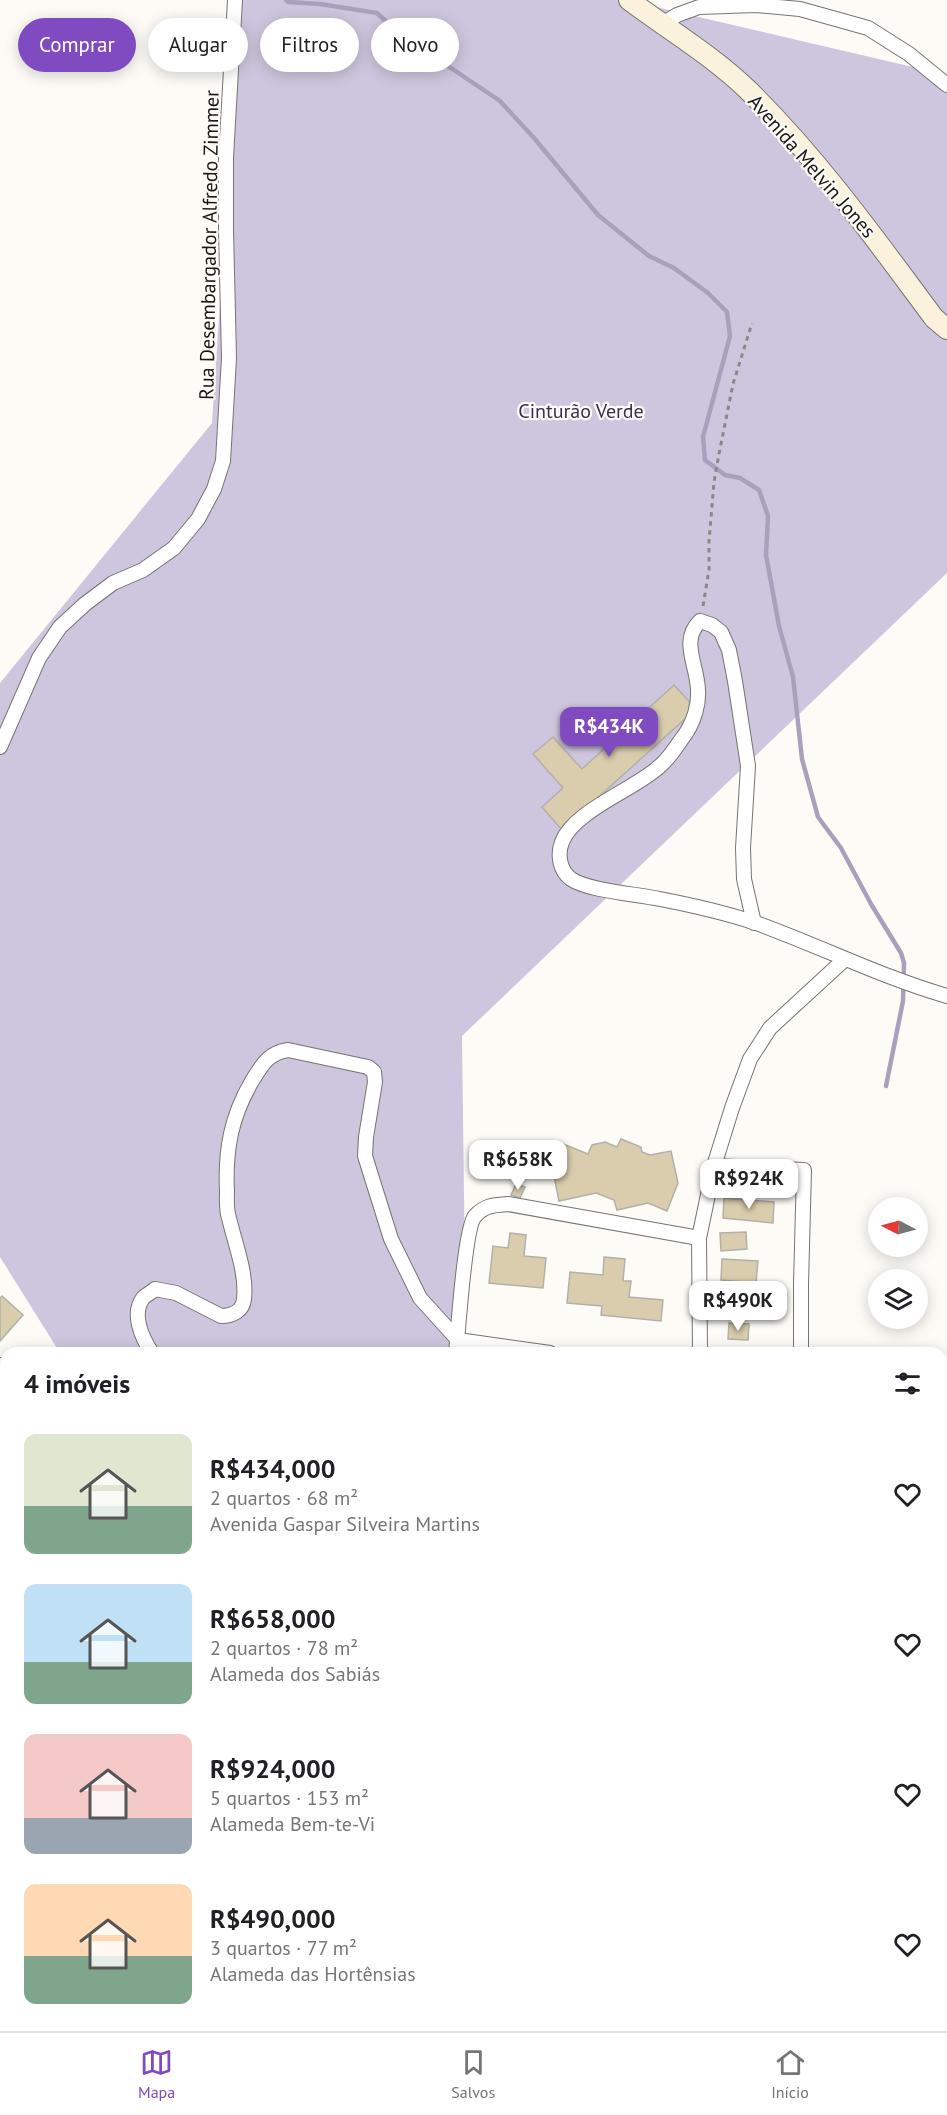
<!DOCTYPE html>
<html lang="pt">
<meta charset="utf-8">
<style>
:root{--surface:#fff;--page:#f6f6f6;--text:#202124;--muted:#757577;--line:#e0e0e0;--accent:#804ac1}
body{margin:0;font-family:"PT Sans",sans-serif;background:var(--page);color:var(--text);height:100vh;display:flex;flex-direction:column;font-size:22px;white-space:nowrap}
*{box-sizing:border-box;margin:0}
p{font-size:20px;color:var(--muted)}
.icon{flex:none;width:33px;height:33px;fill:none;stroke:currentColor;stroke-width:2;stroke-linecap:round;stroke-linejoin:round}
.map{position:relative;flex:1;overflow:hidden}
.details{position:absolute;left:0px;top:1347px;width:948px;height:684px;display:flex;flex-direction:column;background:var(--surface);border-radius:18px 18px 0 0;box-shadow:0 3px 15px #0003}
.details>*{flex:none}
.guide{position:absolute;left:18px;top:18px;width:600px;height:54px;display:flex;gap:12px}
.needle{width:39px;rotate:276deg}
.fabs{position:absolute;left:868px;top:1197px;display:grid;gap:12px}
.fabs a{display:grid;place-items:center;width:60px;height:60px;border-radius:50%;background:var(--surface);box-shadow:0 3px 15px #0003;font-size:30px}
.price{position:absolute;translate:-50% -51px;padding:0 14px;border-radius:12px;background:#fff;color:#222;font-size:20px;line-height:39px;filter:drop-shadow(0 2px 3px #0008)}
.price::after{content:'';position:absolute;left:50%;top:36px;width:18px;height:14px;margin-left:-9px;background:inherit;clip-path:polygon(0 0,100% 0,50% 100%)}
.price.active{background:var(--accent);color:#fff}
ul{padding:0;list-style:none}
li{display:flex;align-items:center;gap:18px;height:150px;padding:0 24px}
li span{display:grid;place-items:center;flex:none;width:168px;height:120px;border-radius:12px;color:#555}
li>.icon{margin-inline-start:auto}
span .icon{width:72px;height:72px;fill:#fffc;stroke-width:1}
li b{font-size:26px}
h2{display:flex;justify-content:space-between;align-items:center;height:72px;padding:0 24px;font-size:26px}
.pill{padding:0 21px;border-radius:27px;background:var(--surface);box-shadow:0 3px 15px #0003;font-size:21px;line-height:54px}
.pill.active{background:var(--accent);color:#fff}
.dock{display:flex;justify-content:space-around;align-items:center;height:84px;border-top:2px solid var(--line);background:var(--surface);font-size:16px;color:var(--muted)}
.dock a{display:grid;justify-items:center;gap:3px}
.dock .active{color:var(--accent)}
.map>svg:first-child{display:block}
</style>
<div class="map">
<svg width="947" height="2031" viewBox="0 0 947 2031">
<rect width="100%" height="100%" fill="#fdfbf5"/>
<g fill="#cec6de">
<path d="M240 0H626L947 75V573L462 1036 466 1353H60L0 1257V683L212 423Z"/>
<path d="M48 2025H646L645 2031H47Z"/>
</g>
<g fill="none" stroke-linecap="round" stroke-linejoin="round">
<path stroke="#aaa0be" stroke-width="4.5" d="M286 0 288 2 320 4 377 13 408 42 445 64 500 101 534 138 598 215 649 256 674 268 708 293 727 312 730 336 703 437 705 460 725 475 740 478 759 490 768 516 766 555 779 626 793 677 802 759 818 817 841 848 871 904 901 953 904 963 903 1001 886 1086"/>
</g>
<g fill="#d9cdad" stroke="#b2b0aa" stroke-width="1.5">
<path d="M674 685 696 709 562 830 542 807 563 788 533 754 553 737 582 769Z"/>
<path d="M621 1139 641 1147 642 1152 650 1155 671 1151 678 1183 667 1211 648 1203 617 1210 614 1200 596 1193 559 1201 553 1171 563 1144 588 1154 592 1145 605 1142 617 1147Z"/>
<path d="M516 1184 525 1187 520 1198 511 1195Z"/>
<path d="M724 1198 774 1202 773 1223 723 1218Z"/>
<path d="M746 1232 747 1249 721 1251 720 1233Z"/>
<path d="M510 1233 526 1235 524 1256 546 1258 543 1288 489 1283 493 1246 508 1248Z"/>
<path d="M604 1257 625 1259 623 1281H631L629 1297 663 1300 661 1321 601 1315 602 1306 567 1303 570 1272 603 1275Z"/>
<path d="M722 1259 758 1261 756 1283 721 1280Z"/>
<path d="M718 1290 756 1293 755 1314 717 1312Z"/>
<path d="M2 1296 23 1315 0 1341V1298Z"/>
<path d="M729 1323 749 1324 748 1340 728 1339Z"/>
<rect x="942" y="1359" width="5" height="19"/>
<rect x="0" y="1435" width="6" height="36"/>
<path d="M942 1437H947V1463L942 1462Z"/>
<path d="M947 1475V1526L942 1525V1503Z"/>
<path d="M942 1550 947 1551V1601L942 1600Z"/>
<path d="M942 1602 947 1603V1628L942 1626Z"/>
<path d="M942 1650 947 1651 945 1673H942Z"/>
<rect x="0" y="1696" width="6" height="43"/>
<path d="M0 1889 6 1890V1963L0 1962Z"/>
<path d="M0 1979H6V2018L0 2017Z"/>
<path d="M79 2025H140V2027L131 2026V2031H97L98 2027Z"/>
</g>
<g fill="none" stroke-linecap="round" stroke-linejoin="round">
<defs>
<g id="minor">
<path d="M661 25 677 15 699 7 756 5 800 9 868 28 909 54 947 85"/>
<path d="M0 747 39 658 60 627 85 604 113 583 143 570 174 548 198 519 214 489 223 461 229 358 226 230V157L235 0"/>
<path d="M754 923 744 879 743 848 748 766 735 681 729 650 721 632 712 625 700 621C682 639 694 659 697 681 701 702 694 724 681 740 675 749 669 758 661 765 638 788 574 810 562 842 557 855 560 871 571 879 589 891 637 894 660 899 691 905 726 913 756 923 820 946 881 977 947 996"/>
<path d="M714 1166 804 1170 801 1284V1353"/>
<path d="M152 1353C142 1338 131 1314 143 1298 146 1295 152 1292 155 1289L176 1293 221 1316C232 1316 243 1311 244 1299 247 1273 235 1244 229 1218 226 1210 227 1200 227 1191 225 1150 231 1117 252 1081 262 1065 268 1053 288 1050L368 1067 374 1072 375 1082 366 1137 365 1156 391 1239 420 1298 458 1340 550 1353"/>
<path d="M456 1353C458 1331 465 1227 475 1216 485 1205 494 1205 508 1204L699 1238"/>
<path d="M700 1353 699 1238 714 1166 732 1108 750 1059 770 1028 844 960"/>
<path d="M0 1365 6 1370"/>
<path d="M942 1398 947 1399"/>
<path d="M0 1853 6 1854"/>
<path d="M942 1854 947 1805"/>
<path d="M569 2025 570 2031"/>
<path d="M54 2031 55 2025"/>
<path d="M742 2031 743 2025"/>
<path d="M924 2031 925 2025"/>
</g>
<path id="secondary" d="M629 0C669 30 713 56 749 91 819 160 876 240 934 318L947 329"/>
</defs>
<use href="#minor" stroke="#76746f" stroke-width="16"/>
<use href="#secondary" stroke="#76746f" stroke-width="22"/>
<path stroke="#8a8884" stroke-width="3" stroke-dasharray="4.5 4.5" stroke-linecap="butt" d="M703 606 709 570V541L714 482 719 454 733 384 752 323"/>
<use href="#minor" stroke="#fff" stroke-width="14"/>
<use href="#secondary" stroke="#faf2dc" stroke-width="20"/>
</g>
<g text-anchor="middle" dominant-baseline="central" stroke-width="4.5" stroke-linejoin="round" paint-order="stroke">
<g font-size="20" fill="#191816" stroke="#fdfbf5">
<text transform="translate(812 166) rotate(49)">Avenida Melvin Jones</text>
<text transform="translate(209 245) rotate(-89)">Rua Desembargador Alfredo Zimmer</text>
</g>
<g font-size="20" fill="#3c2b55" stroke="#fdfbf5">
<text x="581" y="411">Cinturão Verde</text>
</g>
</g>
</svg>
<div class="fabs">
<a><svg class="needle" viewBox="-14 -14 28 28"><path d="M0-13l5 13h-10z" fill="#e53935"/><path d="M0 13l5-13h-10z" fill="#757577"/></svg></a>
<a><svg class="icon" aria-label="layers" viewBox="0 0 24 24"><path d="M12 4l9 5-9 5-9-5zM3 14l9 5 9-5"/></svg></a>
</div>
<b class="price active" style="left:609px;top:758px">R$434K</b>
<b class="price" style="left:518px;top:1191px">R$658K</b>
<b class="price" style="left:749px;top:1210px">R$924K</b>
<b class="price" style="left:738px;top:1332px">R$490K</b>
<div class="guide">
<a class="pill active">Comprar</a>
<a class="pill">Alugar</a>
<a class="pill">Filtros</a>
<a class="pill">Novo</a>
</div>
<section class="details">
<h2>4 imóveis<svg class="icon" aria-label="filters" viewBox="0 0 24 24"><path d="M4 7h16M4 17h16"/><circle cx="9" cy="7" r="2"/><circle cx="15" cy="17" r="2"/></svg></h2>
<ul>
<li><span style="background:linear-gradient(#dfe7d0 60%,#7fa58c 0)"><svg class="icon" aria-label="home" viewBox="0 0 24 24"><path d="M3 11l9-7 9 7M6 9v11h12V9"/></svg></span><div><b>R$434,000</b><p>2 quartos · 68 m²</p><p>Avenida Gaspar Silveira Martins</p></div><svg class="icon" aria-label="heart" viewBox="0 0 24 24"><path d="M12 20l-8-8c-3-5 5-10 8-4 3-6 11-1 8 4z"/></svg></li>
<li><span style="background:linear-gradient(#bfe0f5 65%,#7fa58c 0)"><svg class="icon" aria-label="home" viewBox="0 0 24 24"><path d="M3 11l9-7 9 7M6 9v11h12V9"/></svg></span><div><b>R$658,000</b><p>2 quartos · 78 m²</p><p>Alameda dos Sabiás</p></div><svg class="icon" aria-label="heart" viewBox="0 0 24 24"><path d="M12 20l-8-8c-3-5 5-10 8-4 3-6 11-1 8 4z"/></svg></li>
<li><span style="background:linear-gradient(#f6c9c9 70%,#9aa5b1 0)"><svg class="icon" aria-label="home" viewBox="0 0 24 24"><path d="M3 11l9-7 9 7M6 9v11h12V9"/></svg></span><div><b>R$924,000</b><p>5 quartos · 153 m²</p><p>Alameda Bem-te-Vi</p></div><svg class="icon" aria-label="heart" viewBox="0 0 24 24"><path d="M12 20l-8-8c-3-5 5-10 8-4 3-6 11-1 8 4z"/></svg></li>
<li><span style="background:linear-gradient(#ffd9b3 60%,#7fa58c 0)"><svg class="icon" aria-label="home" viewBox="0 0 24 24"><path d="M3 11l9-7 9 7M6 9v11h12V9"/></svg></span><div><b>R$490,000</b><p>3 quartos · 77 m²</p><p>Alameda das Hortênsias</p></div><svg class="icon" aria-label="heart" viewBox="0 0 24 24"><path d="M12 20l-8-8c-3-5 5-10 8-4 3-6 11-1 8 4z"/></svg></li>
</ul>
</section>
</div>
<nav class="dock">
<a class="active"><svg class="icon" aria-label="map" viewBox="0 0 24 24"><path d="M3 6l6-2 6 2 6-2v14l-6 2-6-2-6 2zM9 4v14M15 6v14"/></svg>Mapa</a>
<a><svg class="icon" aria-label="saved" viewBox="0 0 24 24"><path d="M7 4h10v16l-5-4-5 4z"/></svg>Salvos</a>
<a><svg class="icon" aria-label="home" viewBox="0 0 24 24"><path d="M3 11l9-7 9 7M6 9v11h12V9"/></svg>Início</a>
</nav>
